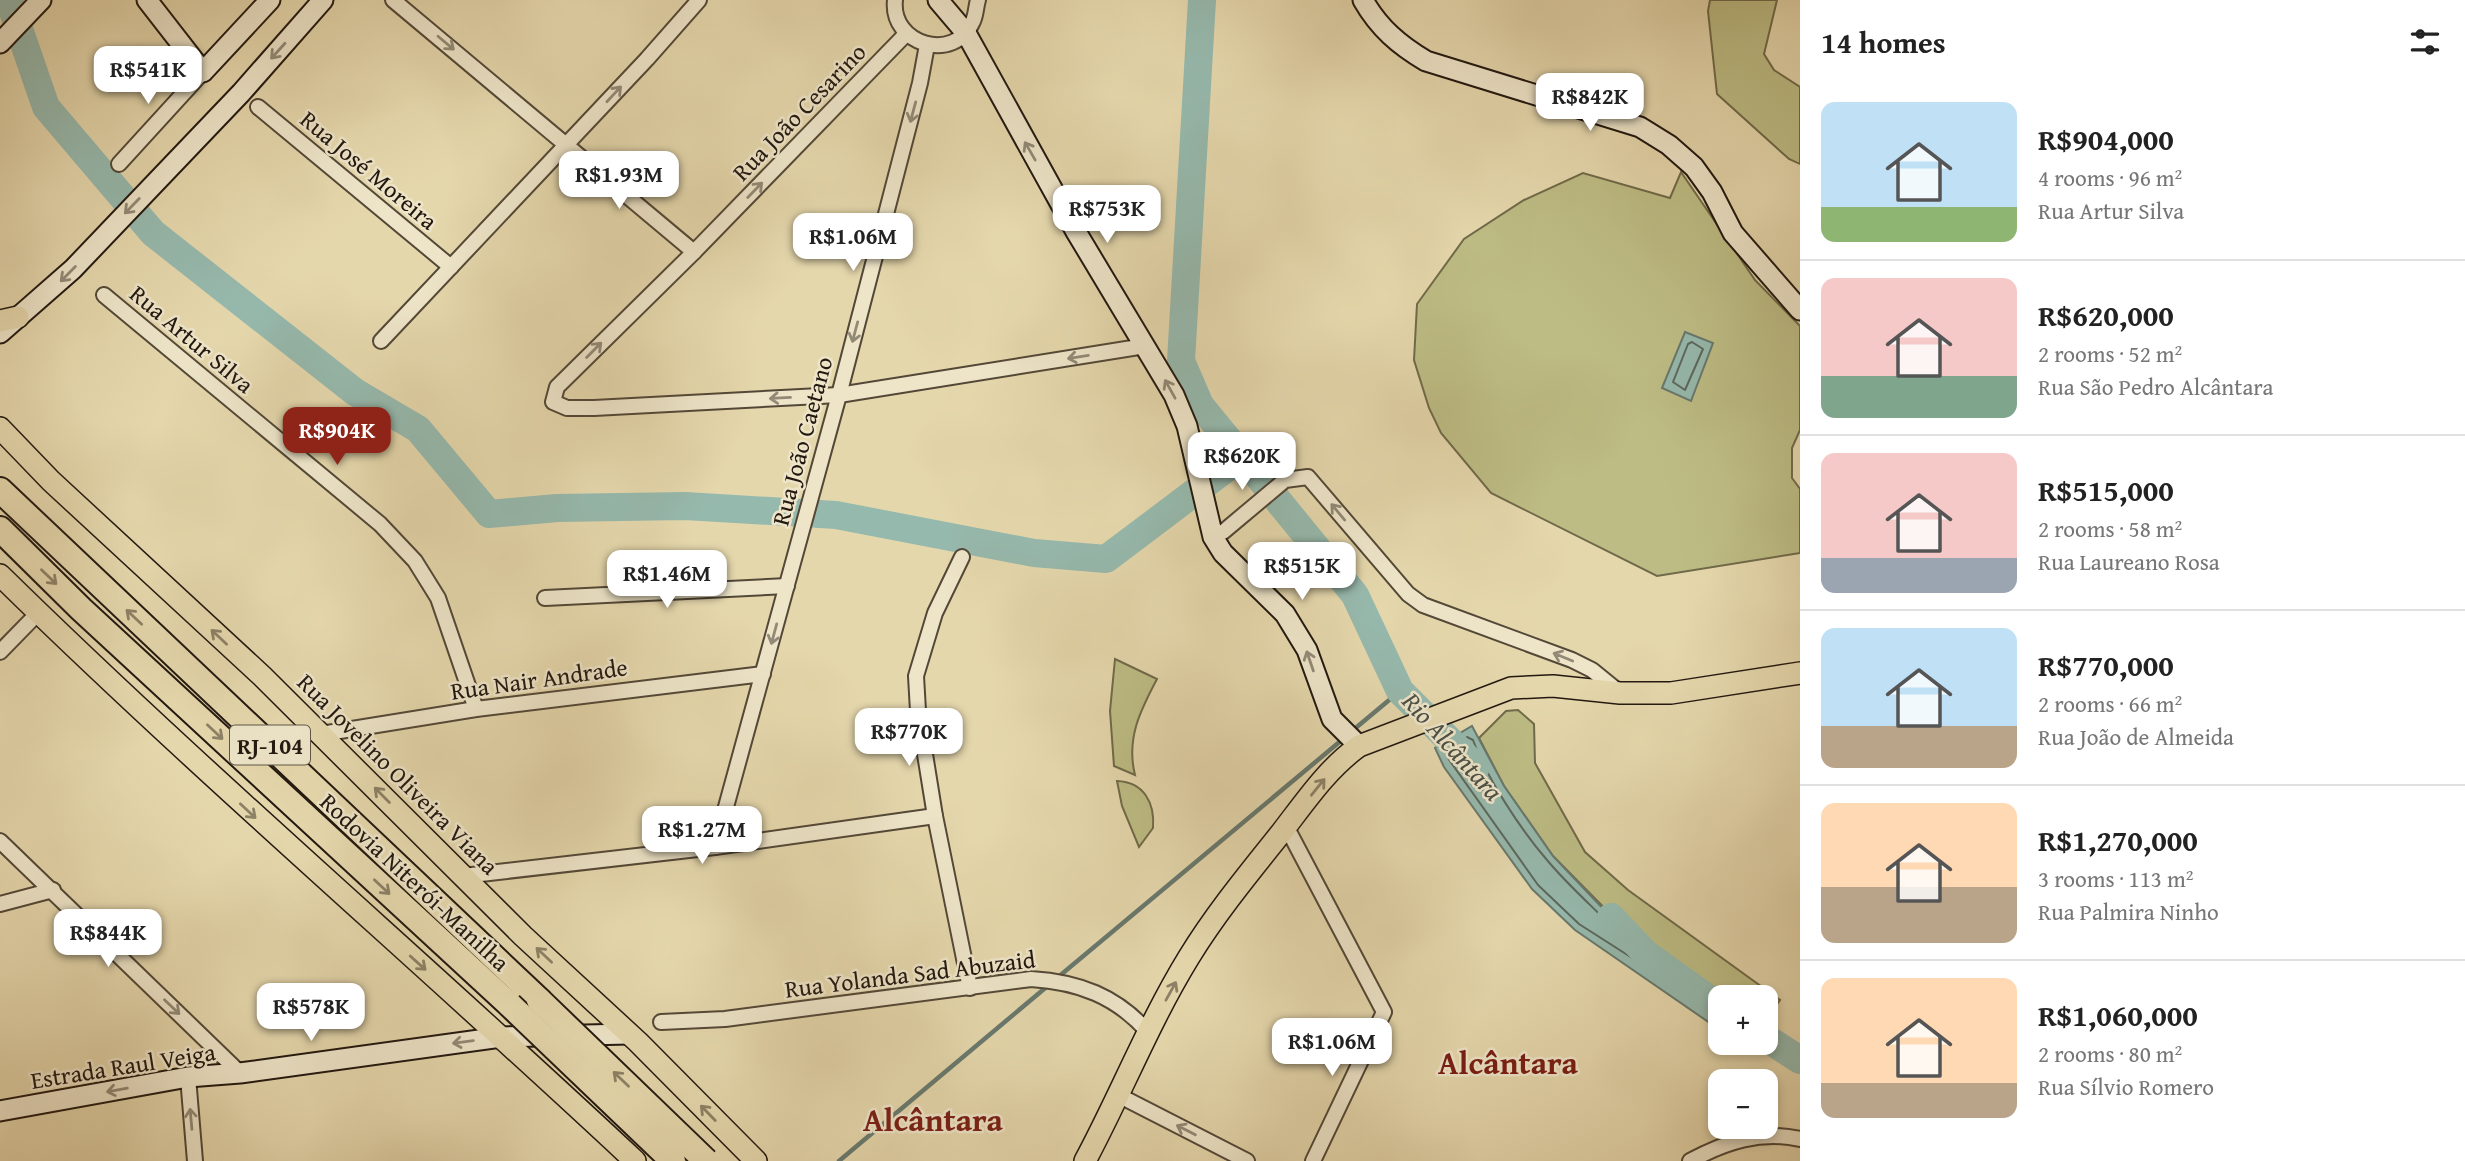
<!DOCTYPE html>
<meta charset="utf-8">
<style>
:root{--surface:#fff;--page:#f6f6f6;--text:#222;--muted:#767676;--line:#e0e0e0;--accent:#8f2418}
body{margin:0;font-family:"Gentium Book Plus",serif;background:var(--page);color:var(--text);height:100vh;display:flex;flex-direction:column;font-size:26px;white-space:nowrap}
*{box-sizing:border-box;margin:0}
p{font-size:23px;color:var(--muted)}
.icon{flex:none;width:38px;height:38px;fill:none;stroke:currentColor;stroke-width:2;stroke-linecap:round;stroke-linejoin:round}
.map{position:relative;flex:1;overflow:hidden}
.panel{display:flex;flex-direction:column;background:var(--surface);width:665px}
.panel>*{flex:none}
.fabs{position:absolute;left:1708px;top:985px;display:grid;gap:14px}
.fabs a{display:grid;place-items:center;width:70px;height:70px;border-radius:14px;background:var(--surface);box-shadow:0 4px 10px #0003;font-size:35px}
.price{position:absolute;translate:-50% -60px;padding:0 16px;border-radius:14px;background:#fff;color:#222;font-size:23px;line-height:46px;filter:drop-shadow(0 2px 4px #0008)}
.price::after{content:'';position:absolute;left:50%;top:42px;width:21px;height:16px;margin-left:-10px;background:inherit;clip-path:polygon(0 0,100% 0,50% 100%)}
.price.selected{background:var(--accent);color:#fff}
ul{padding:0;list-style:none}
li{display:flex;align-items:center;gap:21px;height:175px;padding:0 21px}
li+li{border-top:2px solid var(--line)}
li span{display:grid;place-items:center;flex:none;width:196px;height:140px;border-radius:14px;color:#555}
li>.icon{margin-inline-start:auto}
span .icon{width:84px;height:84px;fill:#fffc;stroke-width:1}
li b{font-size:30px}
h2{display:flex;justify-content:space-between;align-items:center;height:84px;padding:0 21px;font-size:30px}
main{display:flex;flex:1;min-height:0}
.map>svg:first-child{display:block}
</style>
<main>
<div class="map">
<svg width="1800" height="1161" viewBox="0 0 1800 1161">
<rect width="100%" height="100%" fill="#e5d7ac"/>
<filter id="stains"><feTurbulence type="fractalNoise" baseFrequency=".00286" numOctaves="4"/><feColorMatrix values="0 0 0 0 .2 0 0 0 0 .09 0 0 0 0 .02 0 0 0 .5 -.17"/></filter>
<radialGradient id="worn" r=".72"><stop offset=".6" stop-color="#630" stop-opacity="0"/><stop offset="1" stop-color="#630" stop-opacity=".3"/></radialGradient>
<g fill="#bdbc84" stroke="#706a4a" stroke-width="2">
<path d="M1710 0H1777L1764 54 1774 70 1800 87V164L1789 159 1717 94 1708 11Z"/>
<path d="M1681 172 1755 280 1800 326V430L1792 448V478L1800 489V553L1657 576 1491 493 1441 433 1429 408 1414 360 1417 304 1464 239 1524 200 1583 173 1670 198Z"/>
<path d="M1115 659 1157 679C1140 711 1126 739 1135 775L1114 766 1110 711Z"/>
<path d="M1518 710 1534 724 1535 763 1585 852 1628 890 1780 1000 1766 1019V998H1720V1005L1634 938 1553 856 1504 786 1479 738 1506 711Z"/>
<path d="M1117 781C1144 782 1155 803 1153 828L1139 847 1122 806Z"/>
</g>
<g fill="#96b9ad" stroke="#68796e" stroke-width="2">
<path d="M1685 332 1713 343 1691 401 1662 388Z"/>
<path d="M1472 726 1504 786 1553 856 1646 954 1720 1007V1030L1575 930 1532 889 1444 767 1435 748Z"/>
</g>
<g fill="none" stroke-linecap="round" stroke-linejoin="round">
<g stroke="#5c685e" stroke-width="2">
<path d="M1692 342 1703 349 1685 390 1673 382 1688 344Z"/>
<path d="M1467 737 1473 740C1486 777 1521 830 1547 860 1576 895 1613 923 1641 959L1640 963 1579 924 1538 885 1445 754 1446 750Z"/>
<path d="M1464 750 1485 785 1483 790 1479 789 1457 757Z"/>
</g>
<g stroke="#68796e" stroke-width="4.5">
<path d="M1352 731 1400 691"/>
<path d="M1057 978 1343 739"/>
<path d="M839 1161 1050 984"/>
</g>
<g stroke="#96b9ad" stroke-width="28">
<path d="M9 0 46 107 153 233 355 392 418 429 489 514 557 508 685 506 836 515 1034 553 1106 559 1240 458"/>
<path d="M1202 0 1181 361 1200 405 1355 595 1400 691 1476 767"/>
<path d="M1611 917 1646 954 1720 1007"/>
<path d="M1766 1038 1800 1060"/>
</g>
<defs>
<g id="street">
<path d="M393 0 694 252"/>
<path d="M895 0C890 45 955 64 973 21 976 15 976 6 978 0"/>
<path d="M906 34 694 252 557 387 553 402 567 408H594L839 395 1145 346"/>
<path d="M258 107 451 267"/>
<path d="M119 164 203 72"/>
<path d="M104 295 380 524 415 561 438 598 476 709"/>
<path d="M381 341 647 59 699 0"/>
<path d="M1223 532 1285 480 1308 477 1408 594 1423 605 1572 660 1592 670 1619 692"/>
<path d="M962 557 935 613 916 676 918 711 935 816 970 988"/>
<path d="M545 598 787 586"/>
<path d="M0 652 38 613"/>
<path d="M321 734 476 709 763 674"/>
<path d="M1286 826 1384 1012 1313 1161"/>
<path d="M0 841 240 1073"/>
<path d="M715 847 839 395 920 83 927 45"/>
<path d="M463 876 715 847 935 816"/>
<path d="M0 904 53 890"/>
<path d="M661 1022 725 1019 1031 979C1079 982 1116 996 1148 1032"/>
<path d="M188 1077 195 1161"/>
<path d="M1120 1096 1247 1161"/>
<path d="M1690 1161C1725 1142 1761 1130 1800 1139"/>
</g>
<g id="secondary">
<path d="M147 0 203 72 270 0"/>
<path d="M938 0 966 33 1075 230 1174 395 1187 426 1213 537 1223 553 1285 614 1307 650 1332 719 1359 746"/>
<path d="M1363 0C1379 28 1399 45 1426 61L1640 127 1669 145 1694 167 1712 192 1733 233 1800 310"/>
<path d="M0 43 41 0"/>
<path d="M0 333 73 269 241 93 323 0"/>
<path d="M0 1111 188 1077 240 1073 501 1037 629 1034"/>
</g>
<g id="primary">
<path d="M0 321 18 317"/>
<path d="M0 428 51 481 262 676 523 936 638 1042 756 1161"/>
<path d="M0 575C206 777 425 964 635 1161"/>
<path d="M1085 1161C1121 1094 1149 1022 1189 957 1216 913 1249 873 1281 833 1305 802 1327 769 1359 746L1511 688 1553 686 1620 693H1671L1800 673"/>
</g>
<g id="highway">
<path d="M0 490 539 1000"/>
<path d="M0 529 81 609 510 1005"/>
</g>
</defs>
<use href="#street" stroke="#534837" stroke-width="18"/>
<use href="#secondary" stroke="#221810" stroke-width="23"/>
<use href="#primary" stroke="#221810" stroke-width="24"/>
<use href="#highway" stroke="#221810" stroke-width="28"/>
<use href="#street" stroke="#eee5c9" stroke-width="14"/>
<use href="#secondary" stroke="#eee5c9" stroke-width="19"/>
<use href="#primary" stroke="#e5d7ac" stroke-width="21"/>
<use href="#highway" stroke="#e5d7ac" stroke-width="24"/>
<defs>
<g id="highway-bridge">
<path d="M539 1000 706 1161"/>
<path d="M510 1005 673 1161"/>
</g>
</defs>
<use href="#highway-bridge" stroke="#221810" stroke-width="28" stroke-linecap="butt"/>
<use href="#highway-bridge" stroke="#e5d7ac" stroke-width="24"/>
</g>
<defs><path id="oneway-shaft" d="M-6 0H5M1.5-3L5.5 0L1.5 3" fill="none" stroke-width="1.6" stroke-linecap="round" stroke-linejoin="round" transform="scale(1.75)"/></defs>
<g stroke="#928976">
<use href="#oneway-shaft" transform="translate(446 43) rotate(40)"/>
<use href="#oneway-shaft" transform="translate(278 51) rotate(132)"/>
<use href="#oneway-shaft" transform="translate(614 94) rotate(-47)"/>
<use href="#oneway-shaft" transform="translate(913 112) rotate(105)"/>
<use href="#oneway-shaft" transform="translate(1030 151) rotate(-120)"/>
<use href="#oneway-shaft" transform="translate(755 190) rotate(-46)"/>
<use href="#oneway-shaft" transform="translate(132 206) rotate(134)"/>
<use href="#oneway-shaft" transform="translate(68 274) rotate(135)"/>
<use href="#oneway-shaft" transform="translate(855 332) rotate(105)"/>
<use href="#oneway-shaft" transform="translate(594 350) rotate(-45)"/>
<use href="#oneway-shaft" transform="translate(1078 357) rotate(171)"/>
<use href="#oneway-shaft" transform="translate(1170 389) rotate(-119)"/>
<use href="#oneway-shaft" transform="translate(780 398) rotate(177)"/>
<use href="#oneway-shaft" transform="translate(1338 512) rotate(-130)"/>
<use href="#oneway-shaft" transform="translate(774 634) rotate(105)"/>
<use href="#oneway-shaft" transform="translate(1563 657) rotate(-158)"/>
<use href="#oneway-shaft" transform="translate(1310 661) rotate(-109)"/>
<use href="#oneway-shaft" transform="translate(172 1007) rotate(44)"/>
<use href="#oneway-shaft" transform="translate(463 1042) rotate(172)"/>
<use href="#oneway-shaft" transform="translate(117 1090) rotate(170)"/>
<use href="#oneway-shaft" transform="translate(191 1119) rotate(-95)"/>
<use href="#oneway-shaft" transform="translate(1186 1130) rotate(-153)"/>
</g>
<g stroke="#8d8166">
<use href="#oneway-shaft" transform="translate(49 577) rotate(44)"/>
<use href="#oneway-shaft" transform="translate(134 617) rotate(-137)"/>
<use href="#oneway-shaft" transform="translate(219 637) rotate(-137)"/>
<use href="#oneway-shaft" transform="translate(215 732) rotate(43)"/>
<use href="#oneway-shaft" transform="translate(1318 787) rotate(-51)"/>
<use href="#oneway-shaft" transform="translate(382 795) rotate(-135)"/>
<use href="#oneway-shaft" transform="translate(248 811) rotate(43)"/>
<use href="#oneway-shaft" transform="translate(382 887) rotate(43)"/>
<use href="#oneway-shaft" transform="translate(544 955) rotate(-137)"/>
<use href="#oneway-shaft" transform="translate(418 963) rotate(42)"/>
<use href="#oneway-shaft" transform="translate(1171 991) rotate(-61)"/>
<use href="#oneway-shaft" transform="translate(621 1079) rotate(-136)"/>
<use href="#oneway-shaft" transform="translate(708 1113) rotate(-134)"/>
</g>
<g text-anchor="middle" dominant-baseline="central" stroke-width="5" stroke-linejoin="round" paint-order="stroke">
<rect fill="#eee5c9" stroke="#5f5648" stroke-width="2" x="230" y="725.5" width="80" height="39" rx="5"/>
<g font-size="23" font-weight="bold" fill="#221810">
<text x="270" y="745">RJ-104</text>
</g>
<g font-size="24" fill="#221810" stroke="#eee5c9">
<text transform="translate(799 112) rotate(-46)">Rua João Cesarino</text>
<text transform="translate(369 170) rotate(40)">Rua José Moreira</text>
<text transform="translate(192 339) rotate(40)">Rua Artur Silva</text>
<text transform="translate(802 441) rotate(-75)">Rua João Caetano</text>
<text transform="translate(539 679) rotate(-8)">Rua Nair Andrade</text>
<text transform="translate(398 774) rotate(45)">Rua Jovelino Oliveira Viana</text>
<text transform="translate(415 882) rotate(43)">Rodovia Niterói-Manilha</text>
<text transform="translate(910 974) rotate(-7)">Rua Yolanda Sad Abuzaid</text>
<text transform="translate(123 1066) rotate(-9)">Estrada Raul Veiga</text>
</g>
<g font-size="26" font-style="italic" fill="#4b5047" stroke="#eee5c9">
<text transform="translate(1453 746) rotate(48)">Rio Alcântara</text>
</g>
<g font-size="32" font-weight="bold" fill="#7a1f14" stroke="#eee5c9">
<text x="1508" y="1062">Alcântara</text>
<text x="933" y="1119">Alcântara</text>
</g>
</g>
<rect width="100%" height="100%" filter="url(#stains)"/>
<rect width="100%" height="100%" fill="url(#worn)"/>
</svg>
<div class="fabs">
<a>+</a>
<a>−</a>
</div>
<b class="price" style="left:148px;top:106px">R$541K</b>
<b class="price" style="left:1590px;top:133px">R$842K</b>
<b class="price" style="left:619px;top:211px">R$1.93M</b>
<b class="price" style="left:1107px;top:245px">R$753K</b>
<b class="price" style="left:853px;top:273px">R$1.06M</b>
<b class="price selected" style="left:337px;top:467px">R$904K</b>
<b class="price" style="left:1242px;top:492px">R$620K</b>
<b class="price" style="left:1302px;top:602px">R$515K</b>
<b class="price" style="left:667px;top:610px">R$1.46M</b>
<b class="price" style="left:909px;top:768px">R$770K</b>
<b class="price" style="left:702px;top:866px">R$1.27M</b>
<b class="price" style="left:108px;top:969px">R$844K</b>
<b class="price" style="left:311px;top:1043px">R$578K</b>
<b class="price" style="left:1332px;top:1078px">R$1.06M</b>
</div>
<section class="panel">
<h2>14 homes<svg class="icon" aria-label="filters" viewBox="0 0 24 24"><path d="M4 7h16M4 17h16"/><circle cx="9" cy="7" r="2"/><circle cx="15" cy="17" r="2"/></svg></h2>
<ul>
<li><span style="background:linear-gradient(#bfe0f5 75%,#8fb573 0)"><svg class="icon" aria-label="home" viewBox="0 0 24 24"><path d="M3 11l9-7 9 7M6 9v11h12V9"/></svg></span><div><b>R$904,000</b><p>4 rooms · 96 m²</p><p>Rua Artur Silva</p></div></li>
<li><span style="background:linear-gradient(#f6c9c9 70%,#7fa58c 0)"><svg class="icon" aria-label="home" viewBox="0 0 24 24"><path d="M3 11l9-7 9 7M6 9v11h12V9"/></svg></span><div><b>R$620,000</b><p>2 rooms · 52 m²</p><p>Rua São Pedro Alcântara</p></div></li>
<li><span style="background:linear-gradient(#f6c9c9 75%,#9aa5b1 0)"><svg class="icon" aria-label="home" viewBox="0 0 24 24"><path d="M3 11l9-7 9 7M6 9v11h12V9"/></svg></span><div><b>R$515,000</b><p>2 rooms · 58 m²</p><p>Rua Laureano Rosa</p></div></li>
<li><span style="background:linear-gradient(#bfe0f5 70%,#b9a48a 0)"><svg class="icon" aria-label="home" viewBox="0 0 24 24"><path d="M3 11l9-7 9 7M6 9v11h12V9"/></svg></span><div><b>R$770,000</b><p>2 rooms · 66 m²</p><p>Rua João de Almeida</p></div></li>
<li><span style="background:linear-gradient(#ffd9b3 60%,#b9a48a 0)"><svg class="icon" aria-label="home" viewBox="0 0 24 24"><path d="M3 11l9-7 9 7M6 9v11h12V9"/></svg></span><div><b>R$1,270,000</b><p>3 rooms · 113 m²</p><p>Rua Palmira Ninho</p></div></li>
<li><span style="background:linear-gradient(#ffd9b3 75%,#b9a48a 0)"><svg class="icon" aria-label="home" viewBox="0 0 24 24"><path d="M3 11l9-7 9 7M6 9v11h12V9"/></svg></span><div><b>R$1,060,000</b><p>2 rooms · 80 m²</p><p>Rua Sílvio Romero</p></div></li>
</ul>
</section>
</main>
